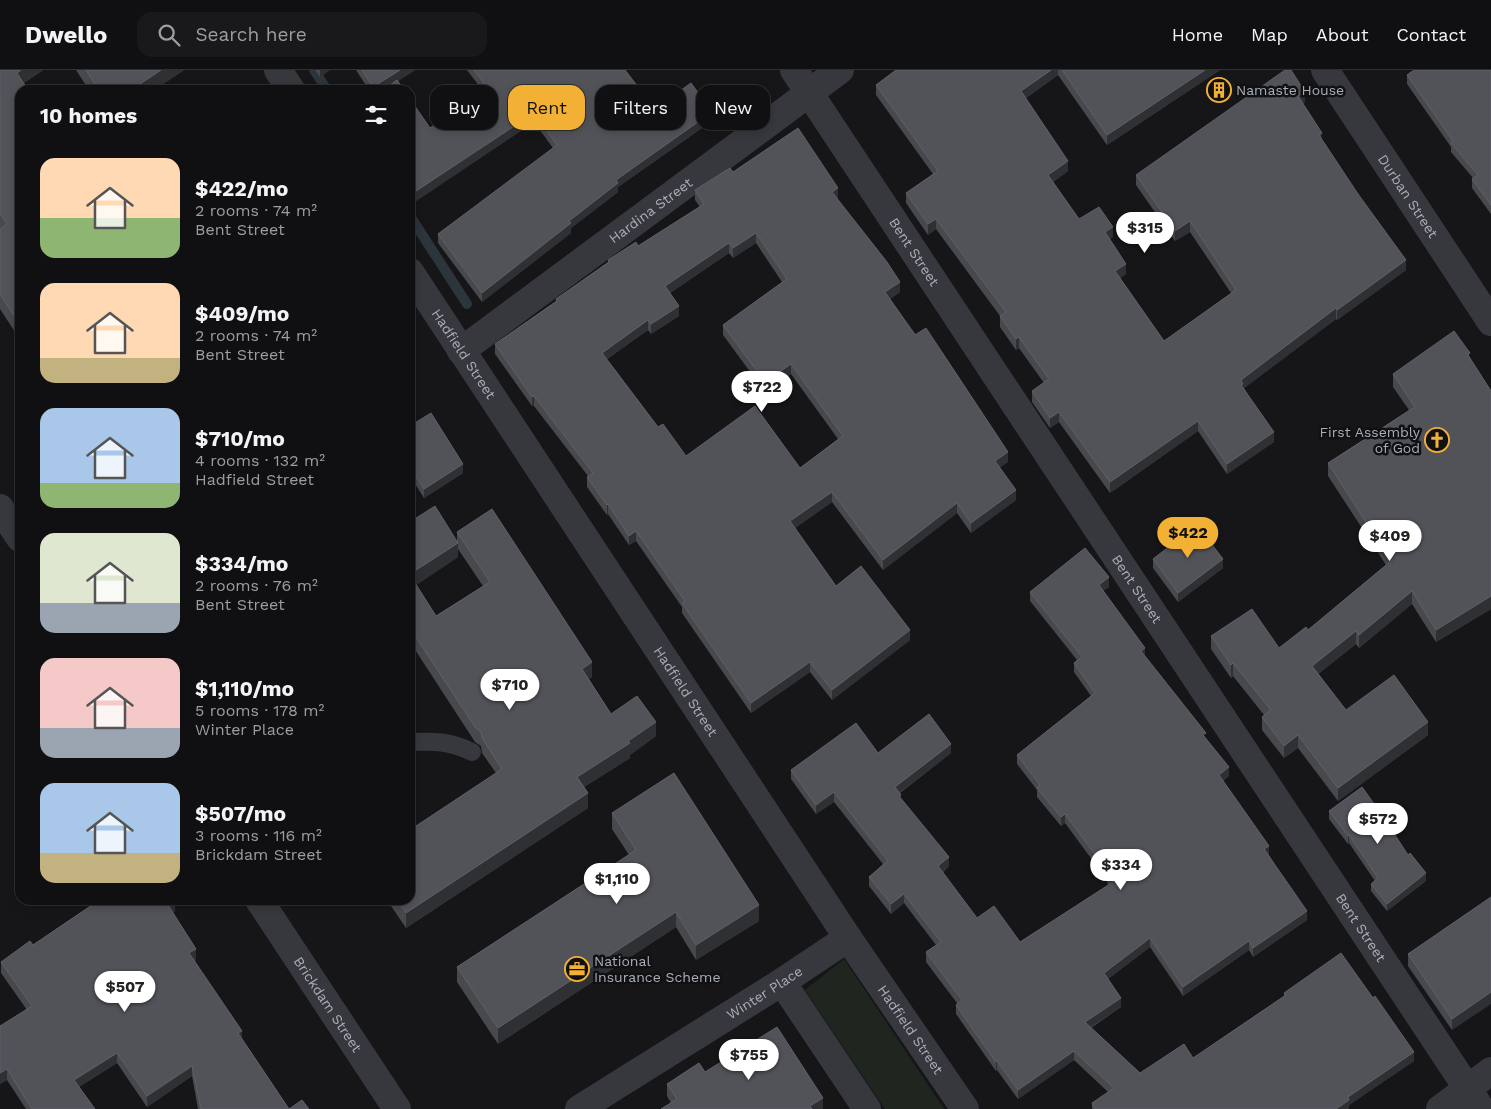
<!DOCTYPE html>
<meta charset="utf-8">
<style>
:root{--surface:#101012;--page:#19191b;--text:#f1f3f6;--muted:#9c9d9f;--line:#303032;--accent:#f2b134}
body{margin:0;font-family:"Work Sans",sans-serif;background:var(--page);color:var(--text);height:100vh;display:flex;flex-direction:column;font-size:19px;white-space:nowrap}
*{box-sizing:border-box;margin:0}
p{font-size:16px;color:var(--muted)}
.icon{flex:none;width:28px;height:28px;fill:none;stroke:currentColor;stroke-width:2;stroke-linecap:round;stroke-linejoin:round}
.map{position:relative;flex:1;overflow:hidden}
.panel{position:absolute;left:15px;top:15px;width:400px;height:820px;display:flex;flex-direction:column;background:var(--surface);border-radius:15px;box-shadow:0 2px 8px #0003,0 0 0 1px var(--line)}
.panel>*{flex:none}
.banner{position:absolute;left:430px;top:15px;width:475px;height:45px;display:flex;gap:10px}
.price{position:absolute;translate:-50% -42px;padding:0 11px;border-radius:18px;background:#fff;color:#222;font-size:16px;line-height:32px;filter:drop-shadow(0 1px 2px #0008)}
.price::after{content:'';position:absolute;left:50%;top:30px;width:15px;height:11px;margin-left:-8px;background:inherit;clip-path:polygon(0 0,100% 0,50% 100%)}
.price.current{background:var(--accent);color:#111}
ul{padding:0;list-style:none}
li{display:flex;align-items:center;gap:15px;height:125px;padding:0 25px}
li span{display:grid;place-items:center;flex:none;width:140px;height:100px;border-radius:15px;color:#555}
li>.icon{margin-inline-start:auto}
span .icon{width:60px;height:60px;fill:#fffc;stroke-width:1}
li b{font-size:21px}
h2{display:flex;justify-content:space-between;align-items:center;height:60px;padding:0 25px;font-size:21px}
.tag{padding:0 18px;border-radius:15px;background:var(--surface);box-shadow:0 2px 8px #0003,0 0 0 1px var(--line);font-size:18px;line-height:45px}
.tag.current{background:var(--accent);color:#111}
header{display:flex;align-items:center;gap:30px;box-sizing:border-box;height:70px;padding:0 25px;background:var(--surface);border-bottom:1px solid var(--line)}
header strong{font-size:24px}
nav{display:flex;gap:28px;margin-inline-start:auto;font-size:18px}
.search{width:350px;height:45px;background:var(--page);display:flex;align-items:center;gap:12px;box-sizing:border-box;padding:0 18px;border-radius:15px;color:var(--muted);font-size:19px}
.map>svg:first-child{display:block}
</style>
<header>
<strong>Dwello</strong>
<div class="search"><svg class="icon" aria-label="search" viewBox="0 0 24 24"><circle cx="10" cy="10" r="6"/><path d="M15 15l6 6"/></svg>Search here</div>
<nav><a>Home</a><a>Map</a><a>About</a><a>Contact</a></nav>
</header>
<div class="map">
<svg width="1491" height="1039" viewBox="0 0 1491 1039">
<rect width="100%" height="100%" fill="#161618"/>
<path fill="#1e261f" d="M844 889 944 1039H885L805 920Z"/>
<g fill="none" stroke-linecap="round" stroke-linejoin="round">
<g stroke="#2c353c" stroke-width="10">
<path d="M314 0 327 20"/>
<path d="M410 146 467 234"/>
</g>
<path stroke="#37383d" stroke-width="18" d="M410 672C434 671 450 671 472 682"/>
<g stroke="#37383d" stroke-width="28">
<path d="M278 0 291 20"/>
<path id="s1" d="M794 0 1481 1039"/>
<path id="s2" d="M410 202 848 868 965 1039"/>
<path id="s3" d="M461 281 840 0"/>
<path d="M0 438 20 468"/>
<path id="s4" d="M259 830 397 1039"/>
<path d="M782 912 867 1039"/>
<path id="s5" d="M579 1039 782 912 848 868"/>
<path d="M1440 1039 1491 1001"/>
</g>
<path stroke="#37383d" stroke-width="28" id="s6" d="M1325 0 1491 252"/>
</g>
<g fill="#47494d" fill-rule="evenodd">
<path d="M0 0H43L24 13 20 20V259L15 262 0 239Z"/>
<path d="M76 0H184L154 20H89Z"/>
<path d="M315 0H330L320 7Z"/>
<path d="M356 0H415L398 11 404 20H369Z"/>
<path d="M467 0H625L655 39 712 51 618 117V122L571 158V163L482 232 438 173V164L553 78 534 52 410 135V29L430 58 476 28V20L480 17Z"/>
<path d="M896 0H1220L1107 75 1058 5 1026 28 1068 101 1053 112 1079 149 1113 167 1110 169 1126 204 1120 208 1164 271 1231 223 1190 162 1175 171 1136 115V105L1305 32 1303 34 1322 70 1406 200 1337 250 1336 249 1244 318 1274 372 1227 404 1198 361 1110 423 1059 352 1050 358 1032 332V321L1044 313 1019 278 1016 280 1000 257V246L936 159 928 165 906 133V123L933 104 876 25V15Z"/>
<path d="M1491 0V144L1472 118V109L1473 108 1451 82V77L1407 14V5Z"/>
<path d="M733 102 838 128 837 129 900 222 890 229 1008 392 999 398 1016 430 971 463 957 443 883 500 832 432 795 458 836 516 910 570 832 630 810 602 751 643 682 543V537L636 471 629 475 608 444 607 445 587 417V407L588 406 534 336H532L495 284V274L556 231V229L608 192V190L638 176 700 137 695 130V120ZM756 173 782 212 723 255V265L765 322 791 304 838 369 800 398 686 386 658 357 607 289 648 260 651 264 679 246 670 223 729 183 733 188Z"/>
<path d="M1470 289 1491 321V539L1436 572 1412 534 1359 578 1356 574 1318 604 1346 640 1428 665 1338 731 1298 678 1284 688 1262 660V647L1264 645 1233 606 1231 608 1211 579V566L1279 578 1308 560 1386 495 1328 406V393L1409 340 1393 317V304Z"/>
<path d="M410 356 463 403 424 428 410 406Z"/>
<path d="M410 452 457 471V462L592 607 589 609 611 644 656 666 630 685V688L584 717 588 738 406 858 387 830H410L496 703 482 683 481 676 475 672 410 572ZM458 479 483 516 436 546 416 515 458 487Z"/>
<path d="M1153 489 1223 498 1178 532 1153 498Z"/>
<path d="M1109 517 1103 521 1145 587 1206 669 1229 706 1223 711 1269 785 1307 850 1253 887 1249 880 1183 926 1150 877 1108 909 1121 937 1091 958 1140 1003 1193 988 1284 926V923L1414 991 1349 1035V1039H1092V1033L1108 1022 1074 990 1018 1029 997 1000 996 1001 956 944V935L957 933 926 892V882L936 875 904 833 891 844 869 816V807L883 794 834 732 816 744 791 709V700L878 683H951L900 723 901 729 949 796 943 802 977 848 1020 872 1109 815 1107 813V810L1065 753 1061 756 1037 727V720L1017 694V685L1091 626 1074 602V593L1077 590 1030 531V522Z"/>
<path d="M1329 741 1426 811 1387 841 1371 821V814L1375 811 1349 773 1348 774 1329 749Z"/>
<path d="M612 743 759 851 696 890 676 857 498 974 457 912V897L629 785 612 759Z"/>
<path d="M1491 827 1452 960 1408 896V884Z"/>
<path d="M96 830H175V841L173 843 196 890 195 891 242 969 289 1039H309H198L192 1006 147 1037 117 993 79 1017 95 1039H26L7 1010 0 1014V956L27 940 1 903V892L33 875 96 832Z"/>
<path d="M705 1002 823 1039 671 1033 667 1026V1014Z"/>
</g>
<g fill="#2f3033">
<path d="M21 0H43L17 18V3Z"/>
<path d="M161 0H184L154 20H131Z"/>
<path d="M320 0H330L320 7Z"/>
<path d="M400 0H415L384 20H373V17Z"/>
<path d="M1051 0H1058V5L1021 31V21Z"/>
<path d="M1205 0H1220L1107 75V65Z"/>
<path d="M1305 22V32L1298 37V26Z"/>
<path d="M712 42V51L618 117V122L571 158V163L482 232V223L569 151 616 110Z"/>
<path d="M534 43V52L410 135V125Z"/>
<path d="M1322 63V73L1319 65Z"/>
<path d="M1068 91V101L1048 115V105Z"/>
<path d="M838 118V128L832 132V122Z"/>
<path d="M936 149V159L928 165V154Z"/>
<path d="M1190 151V162L1175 171V161Z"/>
<path d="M1113 157V167L1105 172V162Z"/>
<path d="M756 163V173L733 188V178Z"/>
<path d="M729 173V183L665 226V216Z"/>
<path d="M1406 190V200L1337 250V240Z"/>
<path d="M1126 194V204L1115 211V201Z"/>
<path d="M900 212V222L885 232V222Z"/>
<path d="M679 236V246L651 264V254Z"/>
<path d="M1336 238V249L1243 319V324L1241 310Z"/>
<path d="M20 244V259L15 262V247Z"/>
<path d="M648 250V260L602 292V283Z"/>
<path d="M1019 267V278L1016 280V269Z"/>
<path d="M791 294V304L765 322V312Z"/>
<path d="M534 326V336H532V327Z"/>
<path d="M1059 342V352L1050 358V348Z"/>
<path d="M1198 351V361L1110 423V412Z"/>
<path d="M1274 362V372L1227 404V394Z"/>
<path d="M1008 382V392L995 401V391Z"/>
<path d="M463 394V403L424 428V419Z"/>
<path d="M1016 420V430L971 463V453Z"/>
<path d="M832 422V432L790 461V451Z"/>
<path d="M957 433V443L883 500V490Z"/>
<path d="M608 434V444L607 445V435Z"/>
<path d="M636 461V471L629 475V466Z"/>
<path d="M458 473V487L410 519V504Z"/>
<path d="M1223 489V498L1178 532V523Z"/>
<path d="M1109 507V517L1099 524V515Z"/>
<path d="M1412 521V534L1359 578V565Z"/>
<path d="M1491 526V539L1436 572V560Z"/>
<path d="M910 560V570L832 630V620Z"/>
<path d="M1356 561V574L1312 609V596Z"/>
<path d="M1145 578V587L1141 581Z"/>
<path d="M592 592V607L582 614V599Z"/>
<path d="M810 592V602L751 643V633Z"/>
<path d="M1233 593V606L1231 608V595Z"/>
<path d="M656 652V666L630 685V688L577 721V707Z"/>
<path d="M1428 652V665L1338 731V718Z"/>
<path d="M1298 665V678L1284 688V676Z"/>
<path d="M951 674V683L895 726V717Z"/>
<path d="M1229 697V706L1219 714V705Z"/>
<path d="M834 722V732L816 744V735Z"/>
<path d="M588 723V738L406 858V843Z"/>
<path d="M1065 744V753L1061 756V747Z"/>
<path d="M1349 765V773L1348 774V766Z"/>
<path d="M1269 776V785L1264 788V779Z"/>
<path d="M949 787V796L938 805V796Z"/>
<path d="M1426 803V811L1387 841V834Z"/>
<path d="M904 824V833L891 844V834Z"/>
<path d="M175 831V841L168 846V835Z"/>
<path d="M759 835V851L696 890V875Z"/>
<path d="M1307 841V850L1253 887V878Z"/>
<path d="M676 842V857L498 974V958Z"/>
<path d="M1150 868V877L1104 912V903Z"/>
<path d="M1249 871V880L1183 926V917Z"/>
<path d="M196 879V890L189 894V883Z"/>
<path d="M1491 922V934L1452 960V949Z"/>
<path d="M1121 928V937L1085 961V952Z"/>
<path d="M242 961V972L238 963Z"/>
<path d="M1074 981V990L1018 1029V1020Z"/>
<path d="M1414 982V991L1349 1035V1039H1336L1348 1027Z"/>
<path d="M117 983V993L74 1020V1010Z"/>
<path d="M997 991V1000L996 1001V992Z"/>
<path d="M192 996V1006L147 1037V1026Z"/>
<path d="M7 999V1010L0 1014V1003Z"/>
<path d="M823 1028V1039H810V1036Z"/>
</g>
<g fill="#525359" stroke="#5f6168" fill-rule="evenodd">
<path d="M0 0H21L17 3 28 20H20V244L15 247 0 224V159L7 154 0 143Z"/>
<path d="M86 0H161L131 20H99Z"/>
<path d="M362 0H400L373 17Z"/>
<path d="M474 0H625L655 39 691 13 712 42 616 110 618 113 569 151 571 153 482 223 438 164 557 75 534 43 410 125V29L430 58 480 25 476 20 484 13Z"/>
<path d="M896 0H1051L1021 21 1068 91 1048 105 1079 149 1099 137 1113 157 1105 162 1126 194 1115 201 1164 271 1236 220 1190 151 1175 161 1136 105 1285 0H1291L1305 22 1298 26 1322 63 1319 65 1358 124 1406 190 1337 240 1336 238 1241 310 1243 314 1241 315 1274 362 1227 394 1198 351 1110 412 1059 342 1050 348 1032 321 1049 309 1019 267 1016 269 1000 246 1006 242 936 149 928 154 906 123 938 101 876 15Z"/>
<path d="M1062 0H1205L1107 65Z"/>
<path d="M1414 0H1491V135L1472 109 1478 105 1451 73 1453 71 1407 5Z"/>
<path d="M397 10 404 20H383Z"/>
<path d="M798 58 838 118 832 122 887 192 900 212 885 222 915 265 926 258 1008 382 995 391 1016 420 971 453 957 433 883 490 832 422 790 451 836 516 861 496 910 560 832 620 810 592 751 633 682 533 685 531 636 461 629 466 608 434 607 435 587 407 593 403 534 326 532 327 495 274 557 231 556 229 609 192 608 190 636 172 638 176 704 134 695 120 730 98 733 102ZM756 163 787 209 723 255 765 312 791 294 843 366 800 398 755 336 686 386 663 354 658 357 602 283 648 250 651 254 679 236 665 216 729 173 733 178Z"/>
<path d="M1454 261 1470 283 1468 285 1491 321V526L1436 560 1412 521 1359 565 1356 561 1312 596 1346 640 1394 605 1428 652 1338 718 1298 665 1284 676 1262 647 1271 640 1233 593 1231 595 1211 566 1252 539 1279 578 1306 557 1308 560 1391 491 1328 393 1415 337 1393 304Z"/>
<path d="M431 343 463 394 424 419 410 397V356Z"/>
<path d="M435 436 458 473 410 504V452Z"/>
<path d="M492 439 592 592 582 599 611 644 637 626 656 652 628 671 630 673 577 707 588 723 406 843 397 830H410V760L502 699 482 668 481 662 475 657 410 558V505L436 546 490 512 457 462Z"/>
<path d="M1197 455 1223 489 1178 523 1153 489Z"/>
<path d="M1085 478 1109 507 1099 515 1145 578 1141 581 1206 663 1203 665 1229 697 1219 705 1269 776 1264 779 1307 841 1253 878 1249 871 1183 917 1150 868 1104 903 1121 928 1085 952 1140 1003 1184 974 1193 988 1286 925 1284 923 1341 883 1373 928 1375 926 1414 982 1348 1027 1349 1030 1336 1039H1095L1092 1033 1114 1018 1074 981 1018 1020 997 991 996 992 956 935 962 930 926 882 941 872 904 824 891 834 869 807 888 791 834 722 816 735 791 700 856 653 878 683 929 644 951 674 895 717 901 725 899 726 949 787 938 796 977 848 994 836 1020 872 1113 812 1107 804 1109 803 1065 744 1061 747 1037 718 1040 715 1017 685 1095 623 1074 593 1082 587 1030 522Z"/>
<path d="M674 703 759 835 696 875 676 842 498 958 457 897 636 780 612 743Z"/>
<path d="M1362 717 1380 742 1408 785 1410 783 1426 803 1387 834 1371 814 1378 808 1349 765 1348 766 1329 741Z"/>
<path d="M1491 827V922L1452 949 1408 884Z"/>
<path d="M97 830H175L168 835 196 879 189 883 242 961 238 963 289 1039 302 1030 309 1039H201L192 996 147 1026 117 983 74 1010 95 1039H32L7 999 0 1003V956L32 936 1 892 30 871 33 875 98 831Z"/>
<path d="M777 957 823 1028 810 1036 812 1039H661L677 1029 667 1014 699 993 705 1002Z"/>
</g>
<defs>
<symbol id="building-ring" viewBox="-11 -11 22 22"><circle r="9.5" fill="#111113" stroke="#f2b134" stroke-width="1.5"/><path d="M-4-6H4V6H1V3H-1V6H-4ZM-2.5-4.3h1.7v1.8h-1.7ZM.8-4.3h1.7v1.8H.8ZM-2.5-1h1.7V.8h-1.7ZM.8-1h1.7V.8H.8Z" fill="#f2b134"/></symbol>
<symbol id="church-ring" viewBox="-11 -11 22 22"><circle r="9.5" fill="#111113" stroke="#f2b134" stroke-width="1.5"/><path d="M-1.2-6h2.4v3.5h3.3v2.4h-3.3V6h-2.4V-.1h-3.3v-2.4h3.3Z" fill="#f2b134"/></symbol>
<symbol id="office-ring" viewBox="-11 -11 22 22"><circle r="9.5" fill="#111113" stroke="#f2b134" stroke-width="1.5"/><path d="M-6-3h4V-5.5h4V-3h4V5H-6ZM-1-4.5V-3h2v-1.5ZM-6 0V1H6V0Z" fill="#f2b134"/></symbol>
</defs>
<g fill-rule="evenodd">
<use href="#building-ring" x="1205" y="6" width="28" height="28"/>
<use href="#church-ring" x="1423" y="356" width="28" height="28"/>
<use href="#office-ring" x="563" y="885" width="28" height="28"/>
</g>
<g text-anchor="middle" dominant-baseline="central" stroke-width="5" stroke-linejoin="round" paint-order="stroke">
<g font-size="14" fill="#a8adb8" stroke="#111113" text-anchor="start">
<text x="1236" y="20">Namaste House</text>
<text x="1420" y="362" text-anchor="end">First Assembly<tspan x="1420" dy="16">of God</tspan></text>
<text x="594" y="891">National<tspan x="594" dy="16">Insurance Scheme</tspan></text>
</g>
<g font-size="14" fill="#a8adb8" stroke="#111113">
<text stroke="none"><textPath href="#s6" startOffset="151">Durban Street</textPath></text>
<text stroke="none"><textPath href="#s3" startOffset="236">Hardina Street</textPath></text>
<text stroke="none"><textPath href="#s1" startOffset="218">Bent Street</textPath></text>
<text stroke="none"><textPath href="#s2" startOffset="98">Hadfield Street</textPath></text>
<text stroke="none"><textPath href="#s1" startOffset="622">Bent Street</textPath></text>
<text stroke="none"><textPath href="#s2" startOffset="502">Hadfield Street</textPath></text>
<text stroke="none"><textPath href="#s1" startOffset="1028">Bent Street</textPath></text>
<text stroke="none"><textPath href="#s5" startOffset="219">Winter Place</textPath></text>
<text stroke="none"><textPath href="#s4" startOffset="125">Brickdam Street</textPath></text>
<text stroke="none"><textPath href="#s2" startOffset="908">Hadfield Street</textPath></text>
</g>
</g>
</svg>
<b class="price" style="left:1145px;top:184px">$315</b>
<b class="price" style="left:762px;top:343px">$722</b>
<b class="price current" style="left:1188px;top:489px">$422</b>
<b class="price" style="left:1390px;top:492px">$409</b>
<b class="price" style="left:510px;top:641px">$710</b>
<b class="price" style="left:1378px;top:775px">$572</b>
<b class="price" style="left:1121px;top:821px">$334</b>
<b class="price" style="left:617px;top:835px">$1,110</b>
<b class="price" style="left:125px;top:943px">$507</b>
<b class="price" style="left:749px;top:1011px">$755</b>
<div class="banner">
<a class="tag">Buy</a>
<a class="tag current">Rent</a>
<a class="tag">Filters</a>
<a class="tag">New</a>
</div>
<section class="panel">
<h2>10 homes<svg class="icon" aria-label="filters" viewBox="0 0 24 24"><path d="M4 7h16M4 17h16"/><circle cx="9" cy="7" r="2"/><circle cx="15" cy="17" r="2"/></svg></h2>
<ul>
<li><span style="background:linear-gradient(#ffd9b3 60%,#8fb573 0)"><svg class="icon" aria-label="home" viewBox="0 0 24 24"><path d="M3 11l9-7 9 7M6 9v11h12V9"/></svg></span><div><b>$422/mo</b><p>2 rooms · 74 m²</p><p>Bent Street</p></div></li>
<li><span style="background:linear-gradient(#ffd9b3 75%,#c2b280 0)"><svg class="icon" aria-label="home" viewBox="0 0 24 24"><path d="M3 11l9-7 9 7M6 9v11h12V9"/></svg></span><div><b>$409/mo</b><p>2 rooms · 74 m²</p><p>Bent Street</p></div></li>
<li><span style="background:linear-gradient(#a9c7e8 75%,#8fb573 0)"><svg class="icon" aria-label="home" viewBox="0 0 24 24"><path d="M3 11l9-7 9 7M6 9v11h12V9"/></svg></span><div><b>$710/mo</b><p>4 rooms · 132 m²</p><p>Hadfield Street</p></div></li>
<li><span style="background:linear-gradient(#dfe7d0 70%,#9aa5b1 0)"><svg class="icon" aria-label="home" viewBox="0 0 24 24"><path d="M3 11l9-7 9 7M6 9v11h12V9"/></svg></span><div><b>$334/mo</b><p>2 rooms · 76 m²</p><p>Bent Street</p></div></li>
<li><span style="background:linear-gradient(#f6c9c9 70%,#9aa5b1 0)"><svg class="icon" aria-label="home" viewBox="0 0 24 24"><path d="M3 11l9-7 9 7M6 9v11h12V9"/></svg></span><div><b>$1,110/mo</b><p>5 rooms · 178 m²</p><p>Winter Place</p></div></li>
<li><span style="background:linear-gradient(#a9c7e8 70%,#c2b280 0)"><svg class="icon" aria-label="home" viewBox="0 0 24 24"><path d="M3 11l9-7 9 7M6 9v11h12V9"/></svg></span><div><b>$507/mo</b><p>3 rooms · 116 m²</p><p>Brickdam Street</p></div></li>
</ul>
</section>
</div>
